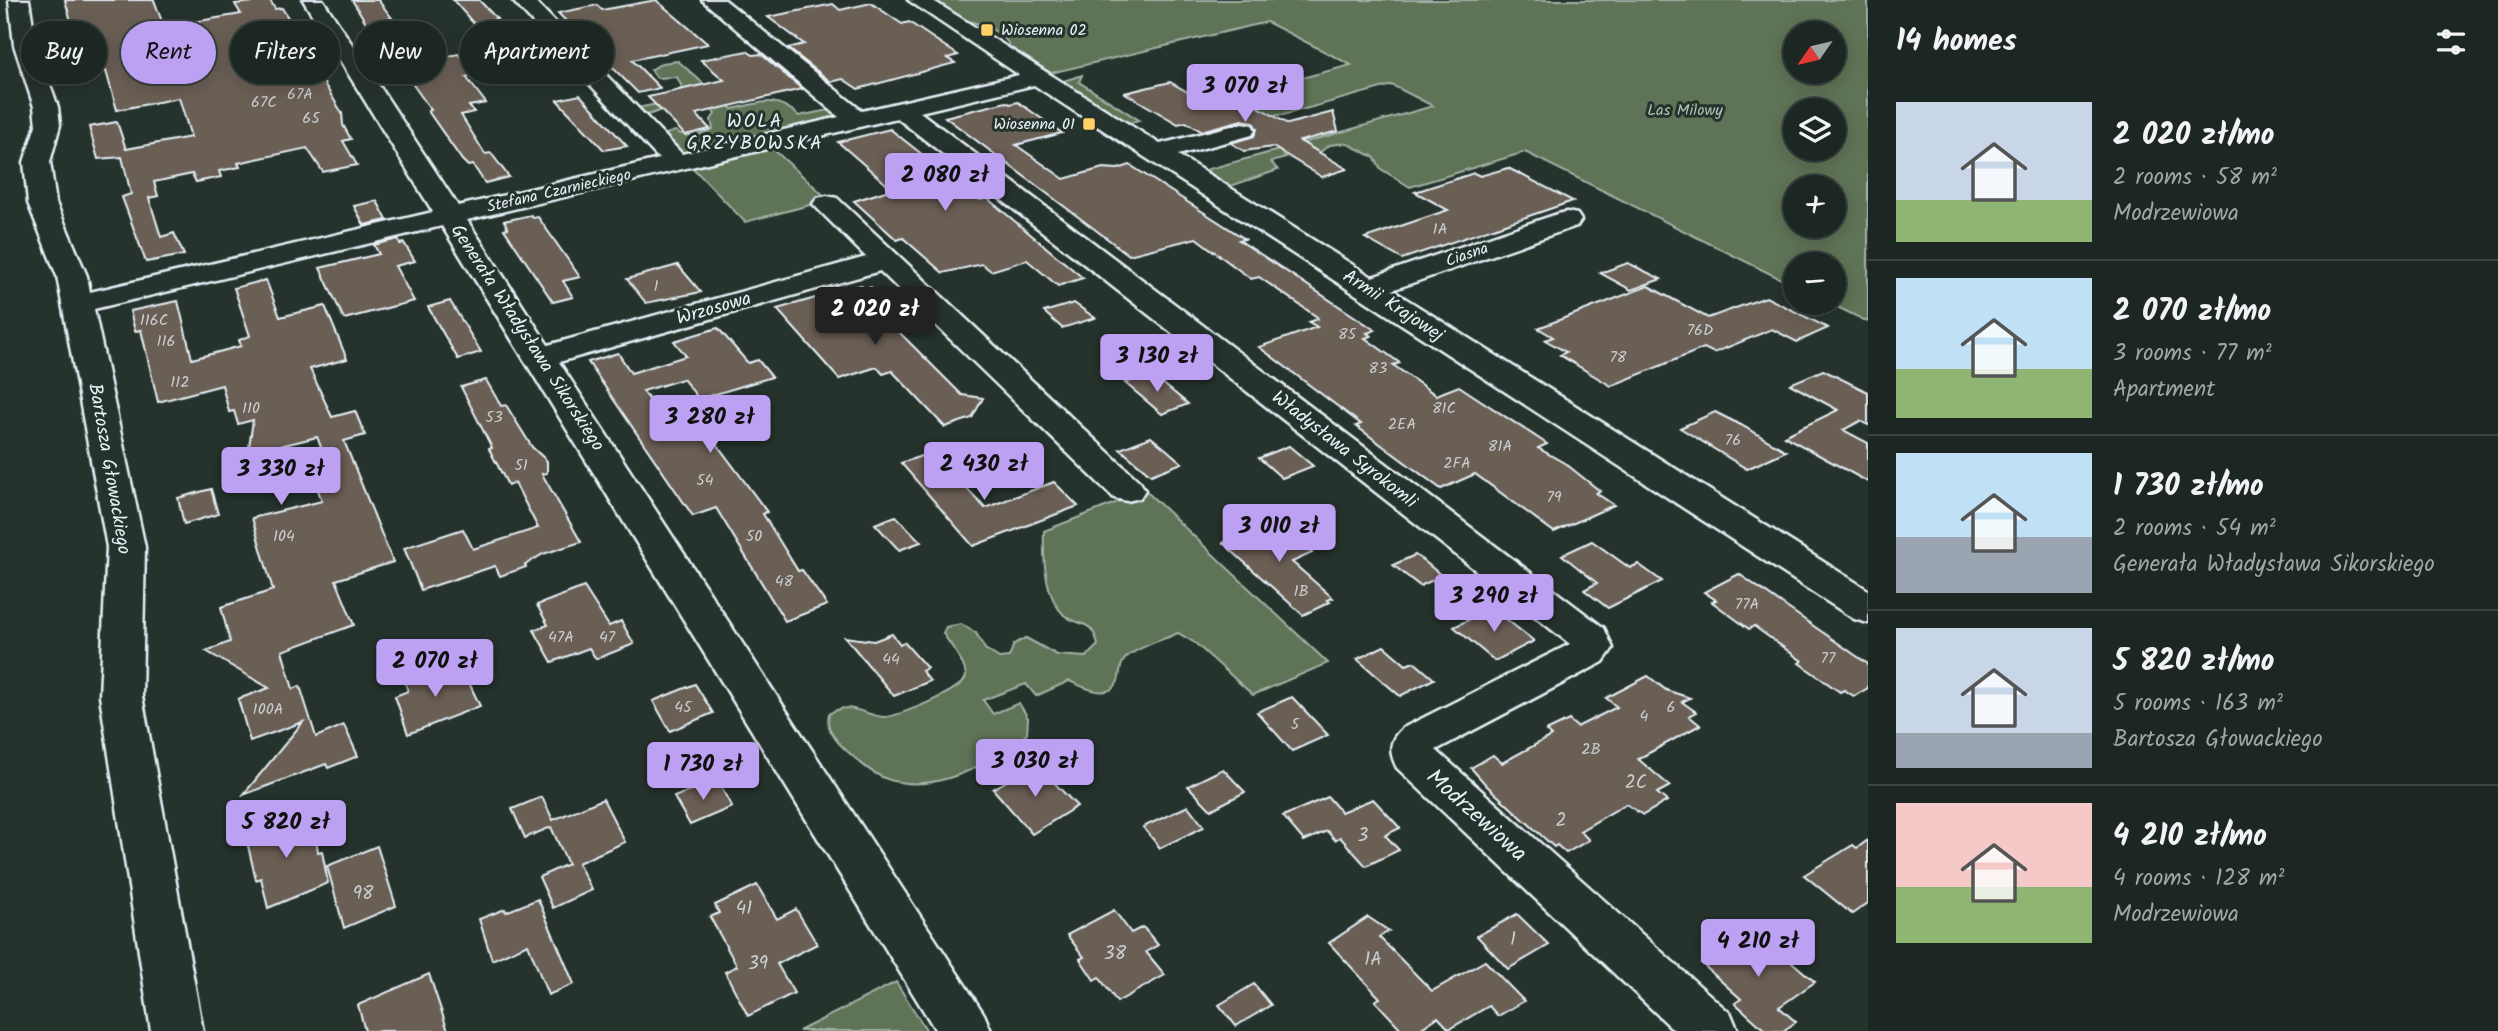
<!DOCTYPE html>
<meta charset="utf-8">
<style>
:root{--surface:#1c2622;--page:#29322f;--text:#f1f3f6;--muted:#a0a5a5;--line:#3a4340;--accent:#bca0f2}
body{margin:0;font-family:Kalam,sans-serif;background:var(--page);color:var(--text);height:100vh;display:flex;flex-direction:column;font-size:26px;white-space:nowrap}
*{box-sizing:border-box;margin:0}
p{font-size:23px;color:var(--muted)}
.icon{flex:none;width:38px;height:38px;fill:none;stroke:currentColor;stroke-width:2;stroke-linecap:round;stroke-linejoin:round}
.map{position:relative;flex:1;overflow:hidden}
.panel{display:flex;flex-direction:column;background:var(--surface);width:630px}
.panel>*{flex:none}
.top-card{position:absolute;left:21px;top:21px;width:665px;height:63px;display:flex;gap:14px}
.needle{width:46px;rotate:236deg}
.controls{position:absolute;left:1783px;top:21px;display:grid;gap:14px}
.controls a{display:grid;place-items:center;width:63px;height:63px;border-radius:50%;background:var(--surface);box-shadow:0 4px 18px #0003,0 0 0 2px var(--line);font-size:35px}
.price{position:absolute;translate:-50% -60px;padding:0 16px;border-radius:7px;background:var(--accent);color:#111;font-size:23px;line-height:46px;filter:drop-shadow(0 2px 4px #0008)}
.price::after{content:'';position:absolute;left:50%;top:42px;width:21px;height:16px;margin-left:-10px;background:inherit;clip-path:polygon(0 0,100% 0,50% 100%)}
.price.active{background:#222;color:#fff}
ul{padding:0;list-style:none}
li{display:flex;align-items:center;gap:21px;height:175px;padding:0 28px}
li+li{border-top:2px solid var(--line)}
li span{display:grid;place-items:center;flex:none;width:196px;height:140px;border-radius:0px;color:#555}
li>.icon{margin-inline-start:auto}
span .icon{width:84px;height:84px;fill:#fffc;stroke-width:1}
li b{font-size:30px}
h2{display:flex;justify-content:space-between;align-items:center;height:84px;padding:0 28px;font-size:30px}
.pill{padding:0 24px;border-radius:32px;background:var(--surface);box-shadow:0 4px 18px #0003,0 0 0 2px var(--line);font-size:24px;line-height:63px}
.pill.active{background:var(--accent);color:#111}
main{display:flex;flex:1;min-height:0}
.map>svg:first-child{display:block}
</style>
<main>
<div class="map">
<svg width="1868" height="1031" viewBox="0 0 1868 1031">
<rect width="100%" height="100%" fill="#26332d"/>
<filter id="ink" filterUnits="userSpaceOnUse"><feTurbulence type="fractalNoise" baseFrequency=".0143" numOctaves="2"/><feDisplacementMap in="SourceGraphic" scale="14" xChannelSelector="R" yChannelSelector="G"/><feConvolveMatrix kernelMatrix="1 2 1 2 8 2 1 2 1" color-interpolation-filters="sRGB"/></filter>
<g filter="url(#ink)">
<g fill="#5f7356" stroke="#a4b2a7" stroke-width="2" fill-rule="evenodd">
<path d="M930 0H1868V322L1829 303H1834V264H1796L1795 286 1525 152 1410 187 1381 169 1374 157 1346 143 1330 145 1320 152H1310L1292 146 1433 106 1392 85 1283 115H1272L1237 95 1351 65 1267 22 1051 73 1010 47C1002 28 976 24 958 17 948 14 939 6 930 0ZM1796 33H1834V72H1796ZM1796 110H1834V149H1796ZM1796 187H1834V226H1796Z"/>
<path d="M678 61 732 109C761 103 775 94 799 116L833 109 845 115 686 153 679 152 663 135 675 131C687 139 700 135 713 129L711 120 715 114 710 107C698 107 684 104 673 106 663 107 656 115 644 115L637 108 667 102C671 95 678 93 682 87L677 77 657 78 651 70 662 63Z"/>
<path d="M1082 75 1079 82 1139 120 1125 124 1060 82Z"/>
<path d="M773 149 829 200 745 222 693 168Z"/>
<path d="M1279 150 1286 158 1271 162 1278 170 1231 186 1205 170Z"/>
<path d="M1146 491 1328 663 1253 695 1195 643 1178 633C1165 639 1138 647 1128 656 1119 663 1121 672 1118 681 1110 702 1082 686 1069 681L1036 696 1026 684 983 700 993 714 1019 703 1028 718 1027 734C992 764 934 795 887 779 871 773 859 762 847 751 836 741 825 729 829 714 850 700 864 716 885 717 898 717 966 689 966 676 965 662 950 645 943 633L946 627 961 624 976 633 985 649 999 658 1009 657 1014 644 1026 638 1057 655 1086 657 1098 645C1092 617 1077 627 1064 615 1044 596 1043 557 1044 531Z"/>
<path d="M896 982 927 1031H799Z"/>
</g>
<g fill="#6a5f54" stroke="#e8f1f8" stroke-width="2">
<path d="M65 0H154L164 27 241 14 235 4 270 0 275 9 282 8 295 29H291L342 113 343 125 351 139 343 141 357 165 323 172 307 148 238 163 240 167 219 171 221 177 196 182 192 174 154 182 158 196 149 198 161 237 174 233 184 255 146 262 122 197 131 194 122 157 98 159 89 127 117 122 126 149 191 137 179 98 117 110 106 71 96 73 95 69 90 70 85 49 78 46Z"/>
<path d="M352 0H378L392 18 387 19 419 61 393 66Z"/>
<path d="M453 0H479L497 19 474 24Z"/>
<path d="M656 0 708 44 632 60 660 88 638 93 558 13 597 5 602 10Z"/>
<path d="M871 3 902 24 909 22 958 55 947 58 955 63 858 89 843 79 831 82 788 48 804 44 768 17 833 4 840 10Z"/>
<path d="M747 51 753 55 761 54 802 89 696 114 710 129 685 135 648 97 724 80 701 60Z"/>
<path d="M459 54 476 75 466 77 486 103 469 106 474 112 461 115 485 154 491 153 509 177 485 183 473 165 468 166 462 160 428 111 431 110 399 65Z"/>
<path d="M1170 82 1207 103 1237 95 1288 124 1333 112 1338 131 1300 141 1347 169 1322 177 1273 147 1244 151 1231 143 1254 136 1257 129 1253 122 1242 120 1201 131 1186 122 1178 124 1125 93Z"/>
<path d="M580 95 627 146 604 150 557 100Z"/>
<path d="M1006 102 1010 104 1018 102 1062 133 1016 145 1064 179 1103 168 1118 169 1130 165 1245 239 1239 240 1375 330 1367 333 1371 336 1365 338 1400 363 1393 365 1436 395 1459 386 1547 444 1538 448 1566 464 1600 491 1596 493 1614 505 1554 532 1475 474 1441 489 1356 426 1361 424 1259 347 1317 327 1309 322 1318 319 1317 317 1259 277 1251 279 1196 238 1129 255 945 117Z"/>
<path d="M890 129 980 200 987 198 1083 278 1058 286 1027 260 991 271 982 264 943 273 903 238 897 240 854 201 892 189 838 142Z"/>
<path d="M1508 168 1573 201 1402 259 1365 238 1448 210 1415 192 1474 173 1480 176Z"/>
<path d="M377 201 387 220 364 225 354 206Z"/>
<path d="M531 215 533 218 538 217 580 277 563 281 573 297 553 302 504 229 508 228 504 221Z"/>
<path d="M398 239 400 244 404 243 415 261 395 266 414 301 344 319 320 268 379 254 374 245Z"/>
<path d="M1628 263 1661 279 1631 290 1600 273Z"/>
<path d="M678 265 701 292 646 303 627 279Z"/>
<path d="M266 280 280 317 325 306 347 359 310 369 332 417 355 411 365 435 344 441 393 562 336 580 354 625 282 651 293 689 300 686 316 737 344 725 358 756 328 768 326 764 243 795 303 722 250 741 238 699 269 688 206 651 230 642 221 607 273 590 252 518 322 501 318 490 336 484 317 437 248 454 253 420 238 424 234 411 229 412 222 385 158 402 141 330 135 331 130 311 178 301 192 359 241 346 239 340 250 336 234 288Z"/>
<path d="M861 285 864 289 871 287 879 295 886 293 890 296 908 314 901 316 910 325 896 329 962 395 983 398 972 418 945 427 892 371 883 374 877 367 839 379 777 309Z"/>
<path d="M1648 286 1708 318 1766 297 1828 328 1797 342 1772 329 1714 353 1704 348 1611 386 1560 355 1566 352 1545 340 1553 337 1538 328Z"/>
<path d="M450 301 481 352 458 359 428 307Z"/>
<path d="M1074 303 1095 318 1062 328 1044 312Z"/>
<path d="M718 328 748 363 758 360 772 377 699 399 683 379 643 391 669 427 745 404 751 420 710 435 767 512 763 514 798 571 802 570 827 605 785 621 716 508 693 516 588 362 618 353 631 373 686 356 674 341Z"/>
<path d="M1823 370 1868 392V425L1860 421 1843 430 1868 443V482L1784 436 1838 410 1790 384Z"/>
<path d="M1149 375 1160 381 1188 404 1162 414 1125 383Z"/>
<path d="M486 380 501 406 506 405 532 447 547 461V473L542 474 581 542 543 554 525 565 526 567 500 576 495 566 421 590 404 548 463 529 473 549 538 528 515 483 508 485 489 449 492 448 461 387Z"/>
<path d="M1715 412 1741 425 1786 451 1747 469 1680 428Z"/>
<path d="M1151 437 1167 450 1182 463 1151 475 1120 449Z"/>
<path d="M1289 446 1313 466 1282 478 1259 458Z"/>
<path d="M933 452 985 508 1054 482 1078 506 973 546 901 463Z"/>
<path d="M211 489 218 514 184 524 178 498Z"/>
<path d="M896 516 921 542 899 550 875 524Z"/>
<path d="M1272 518 1312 553 1292 562 1333 598 1327 600 1330 602 1303 615 1223 543 1251 531 1247 528Z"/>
<path d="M1592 541 1630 568 1638 564 1662 581 1608 608 1584 590 1597 583 1562 555Z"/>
<path d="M1415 555 1424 561 1442 576 1420 586 1393 565Z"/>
<path d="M1739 574 1868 664V688L1854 696 1844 690 1840 692 1799 663 1802 661 1762 632 1754 626 1749 629 1712 602 1716 600 1704 592Z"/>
<path d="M584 587 609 626 621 621 634 644 596 659 589 648 552 662 534 630 548 625 537 605Z"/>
<path d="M1492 608 1534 641 1495 661 1454 627Z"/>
<path d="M892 634 900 644 904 642 927 668 922 671 930 681 894 696 845 637 874 641Z"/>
<path d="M1384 646 1406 665 1414 662 1434 679 1400 696 1357 659Z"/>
<path d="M447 666 452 676 464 672 480 706 408 734 395 696 408 691 405 682Z"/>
<path d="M1648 676 1666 690 1690 698 1682 702 1696 712 1689 716 1700 725 1638 759 1670 786 1657 793 1667 801 1643 815 1626 804 1580 831 1589 840 1566 853 1557 845 1554 847 1487 786 1471 768 1493 755 1502 763 1551 736 1546 731 1569 720 1577 727 1617 707 1606 698Z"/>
<path d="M695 684 713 713 670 731 653 701Z"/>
<path d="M1292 697 1328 735 1292 751 1257 712Z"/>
<path d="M1036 764 1077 806 1032 834 993 789Z"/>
<path d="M1223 769 1245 792 1211 810 1188 786Z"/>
<path d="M717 780 732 807 690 825 674 797Z"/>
<path d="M542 797 553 820 603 799 625 842 578 863 592 890 553 908 539 877 568 864 551 827 525 838 512 809Z"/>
<path d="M1328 797 1341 812 1373 799 1400 828 1385 835 1399 850 1366 866 1340 837 1335 840 1327 831 1304 841 1283 816Z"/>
<path d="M1188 806 1204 827 1160 848 1143 827Z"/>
<path d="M287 817 291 828 313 819 318 852 322 851 328 883 268 908 261 878 256 880 245 833Z"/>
<path d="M1868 840V903L1852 914 1804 875 1853 845 1857 848Z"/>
<path d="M377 846 396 906 344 928 327 866Z"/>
<path d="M757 885 777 919 796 909 817 944 777 964 794 993 748 1016 725 972 737 966 710 917 719 913 715 905Z"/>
<path d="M538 899 574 984 548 995 528 944 492 960 479 919 505 909 506 912Z"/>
<path d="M1114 910 1131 933 1143 927 1158 945 1146 952 1165 975 1117 1002 1099 977 1094 980 1080 959 1084 957 1067 935Z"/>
<path d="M1517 914 1549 945 1508 969 1477 936Z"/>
<path d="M1368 917 1389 931 1379 937 1432 991 1485 961 1524 1001 1498 1016 1489 1006 1449 1029 1438 1017 1417 1031H1403L1375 1001 1380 998 1329 943Z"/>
<path d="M1735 930H1745L1779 960 1785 956 1815 982 1779 1007 1796 1022 1783 1031H1766L1735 1003 1741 999 1701 963 1722 948 1723 937Z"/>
<path d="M429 974 448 1031H365L358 1005Z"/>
<path d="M1254 984 1271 1005 1236 1026 1219 1005Z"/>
</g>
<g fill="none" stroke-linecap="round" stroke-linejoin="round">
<defs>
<path id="minor" d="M9 0H29L36 45 58 107 60 125 50 162 56 203 87 276 90 292 433 212 303 0H323L458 206 659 159 512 0H534L682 154 839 117 702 0H725L862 111 1019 75 908 0H932L1160 144 1243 123 1252 125 1255 130 1252 135 1178 155 1372 277 1557 214 1567 212 1577 214 1581 220 1577 226 1392 290 1868 590V623L1854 619 1034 85 920 112 1604 628 1613 648 1603 662 1436 750 1731 1014 1738 1031H1675L1397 768C1389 753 1388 740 1403 728L1570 644 897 118 467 220 548 345 866 257 813 204 817 198 827 196 837 198 1140 482 1145 490 1140 498 1127 501 1114 498 880 271 559 362 984 1014 991 1031H936L442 226 94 309 145 547 142 696 203 1031H151L100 696 107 547 57 276 28 203 24 162 36 125 34 107 14 45Z"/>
</defs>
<use href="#minor" stroke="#e8f1f8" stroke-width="5"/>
<use href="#minor" fill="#26332d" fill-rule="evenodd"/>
</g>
</g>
<g fill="#ffd166" stroke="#26332d" stroke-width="2.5">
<rect x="980" y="23" width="14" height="14" rx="3.5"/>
<rect x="1082" y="117" width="14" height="14" rx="3.5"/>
</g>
<g text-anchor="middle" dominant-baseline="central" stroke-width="6" stroke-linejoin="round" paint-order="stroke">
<g font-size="16" fill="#e8f1f8" stroke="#26332d" text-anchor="start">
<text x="1001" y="30">Wiosenna 02</text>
<text x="1075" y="124" text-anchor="end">Wiosenna 01</text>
</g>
<g font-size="16" fill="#c8cccf">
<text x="300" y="94">67A</text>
<text x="264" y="102">67C</text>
<text x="311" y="118">65</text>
<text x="1440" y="229">1A</text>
<text x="656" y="286">1</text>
<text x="154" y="320">116C</text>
<text x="1700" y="330">76D</text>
<text x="1347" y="334">85</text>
<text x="166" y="341">116</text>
<text x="1618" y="357">78</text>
<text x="1378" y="368">83</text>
<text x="180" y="382">112</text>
<text x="251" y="408">110</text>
<text x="1444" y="408">81C</text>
<text x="494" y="417">53</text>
<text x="1402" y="424">2EA</text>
<text x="1733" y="440">76</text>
<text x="1500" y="446">81A</text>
<text x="1457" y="463">2FA</text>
<text x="521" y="465">51</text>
<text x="705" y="480">54</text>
<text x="1554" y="497">79</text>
<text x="284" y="536">104</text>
<text x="754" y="536">50</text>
<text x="784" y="581">48</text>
<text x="1301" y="591">1B</text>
<text x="1747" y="604">77A</text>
<text x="561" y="637">47A</text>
<text x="607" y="637">47</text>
<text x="1828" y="658">77</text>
<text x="891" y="659">44</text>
<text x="683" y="707">45</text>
<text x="1671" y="707">6</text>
<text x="268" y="709">100A</text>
<text x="1644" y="716">4</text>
<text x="1295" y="724">5</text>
<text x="1591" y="749">2B</text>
</g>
<g font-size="16" fill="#b1bfb7" stroke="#26332d">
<text x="1685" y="110">Las Milowy</text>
</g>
<g font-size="16" fill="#e8f1f8" stroke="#26332d">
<text transform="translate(559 191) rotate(-13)">Stefana Czarnieckiego</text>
<text transform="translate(1467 255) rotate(-19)">Ciasna</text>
</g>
<g font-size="19" letter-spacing="2" fill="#e8f1f8" stroke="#26332d">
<text x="755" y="122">WOLA<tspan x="755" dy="22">GRZYBOWSKA</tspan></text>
</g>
<g font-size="19" fill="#e8f1f8" stroke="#26332d">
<text transform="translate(1393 306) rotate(33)">Armii Krajowej</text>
<text transform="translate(714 309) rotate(-16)">Wrzosowa</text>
<text transform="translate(527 338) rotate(57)">Generała Władysława Sikorskiego</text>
<text transform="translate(1344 450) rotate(38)">Władysława Syrokomli</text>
<text transform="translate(109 469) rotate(80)">Bartosza Głowackiego</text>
</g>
<g font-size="19" fill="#c8cccf">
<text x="1636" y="783">2C</text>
<text x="1561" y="821">2</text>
<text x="1363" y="836">3</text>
<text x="363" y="894">98</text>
<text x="744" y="909">41</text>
<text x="1513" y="940">1</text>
<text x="1115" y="954">38</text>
<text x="1373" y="960">1A</text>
<text x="758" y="964">39</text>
</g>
<g font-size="23" fill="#e8f1f8" stroke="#26332d">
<text transform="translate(1476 816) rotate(42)">Modrzewiowa</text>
</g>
</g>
</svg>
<div class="controls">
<a><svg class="needle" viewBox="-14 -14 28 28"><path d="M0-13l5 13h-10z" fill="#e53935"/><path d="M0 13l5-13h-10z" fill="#a0a5a5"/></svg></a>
<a><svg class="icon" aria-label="layers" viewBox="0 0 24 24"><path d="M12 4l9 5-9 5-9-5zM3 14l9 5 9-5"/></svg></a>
<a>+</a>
<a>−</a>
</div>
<b class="price" style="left:1245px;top:124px">3 070 zł</b>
<b class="price" style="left:945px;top:213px">2 080 zł</b>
<b class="price active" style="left:875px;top:347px">2 020 zł</b>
<b class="price" style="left:1157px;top:394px">3 130 zł</b>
<b class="price" style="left:710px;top:455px">3 280 zł</b>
<b class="price" style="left:984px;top:502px">2 430 zł</b>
<b class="price" style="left:281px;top:507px">3 330 zł</b>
<b class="price" style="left:1279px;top:564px">3 010 zł</b>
<b class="price" style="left:1494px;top:634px">3 290 zł</b>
<b class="price" style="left:435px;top:699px">2 070 zł</b>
<b class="price" style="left:1035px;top:799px">3 030 zł</b>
<b class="price" style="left:703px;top:802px">1 730 zł</b>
<b class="price" style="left:286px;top:860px">5 820 zł</b>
<b class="price" style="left:1758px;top:979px">4 210 zł</b>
<div class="top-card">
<a class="pill">Buy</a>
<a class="pill active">Rent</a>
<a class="pill">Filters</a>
<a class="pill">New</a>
<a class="pill">Apartment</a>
</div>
</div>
<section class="panel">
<h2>14 homes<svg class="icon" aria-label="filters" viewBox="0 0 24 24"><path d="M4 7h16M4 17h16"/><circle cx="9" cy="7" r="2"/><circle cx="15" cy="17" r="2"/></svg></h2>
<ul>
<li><span style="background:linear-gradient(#c9d6e8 70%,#8fb573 0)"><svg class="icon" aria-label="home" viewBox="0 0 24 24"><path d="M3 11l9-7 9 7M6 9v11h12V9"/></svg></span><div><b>2 020 zł/mo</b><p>2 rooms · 58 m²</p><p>Modrzewiowa</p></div></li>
<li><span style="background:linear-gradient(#bfe0f5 65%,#8fb573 0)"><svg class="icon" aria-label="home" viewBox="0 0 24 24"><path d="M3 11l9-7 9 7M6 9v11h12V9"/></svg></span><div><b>2 070 zł/mo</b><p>3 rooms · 77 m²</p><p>Apartment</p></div></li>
<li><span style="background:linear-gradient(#bfe0f5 60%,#9aa5b1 0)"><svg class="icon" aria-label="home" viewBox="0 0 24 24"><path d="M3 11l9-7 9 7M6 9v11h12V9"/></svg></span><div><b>1 730 zł/mo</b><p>2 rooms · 54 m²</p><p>Generała Władysława Sikorskiego</p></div></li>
<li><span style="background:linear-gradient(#c9d6e8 75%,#9aa5b1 0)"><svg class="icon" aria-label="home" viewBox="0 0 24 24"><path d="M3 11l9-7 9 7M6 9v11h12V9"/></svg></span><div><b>5 820 zł/mo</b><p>5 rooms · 163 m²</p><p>Bartosza Głowackiego</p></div></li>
<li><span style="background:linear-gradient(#f6c9c9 60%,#8fb573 0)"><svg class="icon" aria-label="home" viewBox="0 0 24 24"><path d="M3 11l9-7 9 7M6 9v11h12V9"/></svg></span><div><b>4 210 zł/mo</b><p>4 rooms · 128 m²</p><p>Modrzewiowa</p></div></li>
</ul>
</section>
</main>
